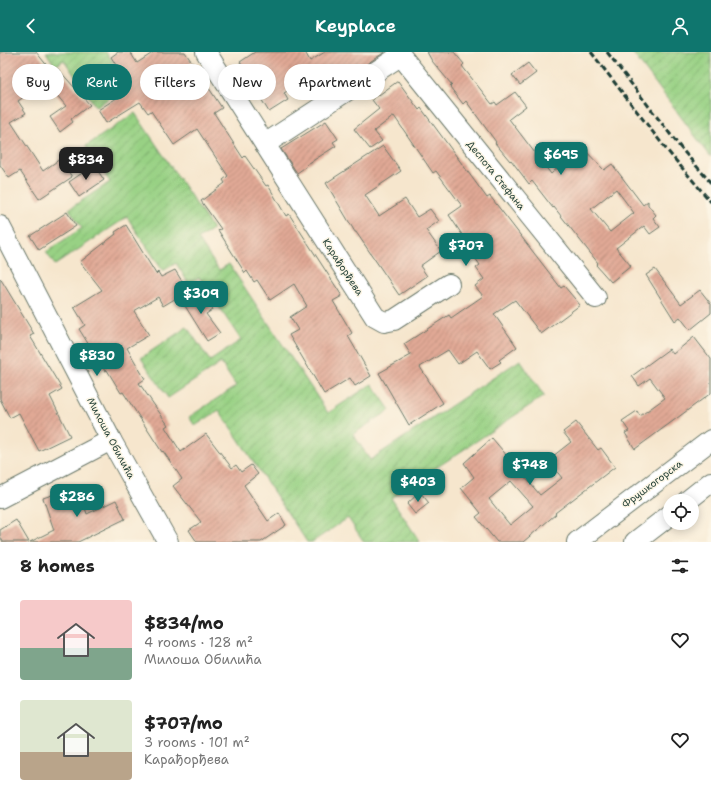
<!DOCTYPE html>
<meta charset="utf-8">
<style>
:root{--surface:#fff;--page:#f2f2f2;--text:#222;--muted:#767676;--accent:#0f766e}
body{margin:0;font-family:"Shantell Sans",sans-serif;background:var(--page);color:var(--text);height:100vh;display:flex;flex-direction:column;font-size:15px;white-space:nowrap}
*{box-sizing:border-box;margin:0}
p{font-size:13px;color:var(--muted)}
.icon{flex:none;width:22px;height:22px;fill:none;stroke:currentColor;stroke-width:2;stroke-linecap:round;stroke-linejoin:round}
.map{position:relative;height:490px;overflow:hidden}
.side{display:flex;flex-direction:column;background:var(--surface);flex:1}
.side>*{flex:none}
.hud{position:absolute;left:12px;top:12px;width:400px;height:36px;display:flex;gap:8px}
.buttons{position:absolute;left:663px;top:442px;display:grid;gap:8px}
.buttons a{display:grid;place-items:center;width:36px;height:36px;border-radius:50%;background:var(--surface);box-shadow:0 2px 10px #0003;font-size:20px}
.price{position:absolute;translate:-50% -34px;padding:0 9px;border-radius:8px;background:var(--accent);color:#fff;font-size:13px;line-height:26px;filter:drop-shadow(0 1px 2px #0008)}
.price::after{content:'';position:absolute;left:50%;top:24px;width:12px;height:9px;margin-left:-6px;background:inherit;clip-path:polygon(0 0,100% 0,50% 100%)}
.price.current{background:#222;color:#fff}
ul{padding:0;list-style:none}
li{display:flex;align-items:center;gap:12px;height:100px;padding:0 20px}
li span{display:grid;place-items:center;flex:none;width:112px;height:80px;border-radius:4px;color:#555}
li>.icon{margin-inline-start:auto}
span .icon{width:48px;height:48px;fill:#fffc;stroke-width:1}
li b{font-size:17px}
h2{display:flex;justify-content:space-between;align-items:center;height:48px;padding:0 20px;font-size:17px}
.pill{padding:0 14px;border-radius:18px;background:var(--surface);box-shadow:0 2px 10px #0003;font-size:14px;line-height:36px}
.pill.current{background:var(--accent);color:#fff}
header{display:flex;justify-content:space-between;align-items:center;height:52px;padding:0 20px;background:var(--accent);color:#fff;font-size:18px;font-weight:600}
.map>svg:first-child{display:block}
</style>
<header><svg class="icon" aria-label="back" viewBox="0 0 24 24"><path d="M15 5l-7 7 7 7"/></svg>Keyplace<svg class="icon" aria-label="person" viewBox="0 0 24 24"><circle cx="12" cy="8" r="4"/><path d="M4 21q1-7 8-7t8 7"/></svg></header>
<div class="map">
<svg width="711" height="490" viewBox="0 0 711 490">
<defs>
<pattern id="garden-furrows" width="10" height="10" patternUnits="userSpaceOnUse"><rect width="10" height="10" fill="#98d184"/><path d="M-1 1l2-2M0 10L10 0M9 11l2-2" fill="none" stroke="#7bab6d"/></pattern>
<pattern id="building-hatch" width="6" height="6" patternUnits="userSpaceOnUse"><rect width="6" height="6" fill="#e1a995"/><path d="M-1 1l2-2M0 6l6-6M5 7l2-2" fill="none" stroke="#b68b7a"/></pattern>
</defs>
<rect width="100%" height="100%" fill="#fcf5e5"/>
<filter id="ink" filterUnits="userSpaceOnUse"><feTurbulence type="fractalNoise" baseFrequency=".025" numOctaves="2"/><feDisplacementMap in="SourceGraphic" scale="8" xChannelSelector="R" yChannelSelector="G"/><feConvolveMatrix kernelMatrix="1 2 1 2 8 2 1 2 1" color-interpolation-filters="sRGB"/></filter>
<filter id="wash" filterUnits="userSpaceOnUse"><feTurbulence type="fractalNoise" baseFrequency=".012" numOctaves="4" result="noise"/><feDisplacementMap in="SourceGraphic" scale="16" xChannelSelector="R" yChannelSelector="G"/><feGaussianBlur stdDeviation="0.9" result="paint"/><feColorMatrix in="noise" values="0 0 0 0 0 0 0 0 0 0 0 0 0 0 0 0 0 1.4 0 .05"/><feComposite in="paint" operator="in"/></filter>
<g filter="url(#wash)">
<rect width="100%" height="100%" fill="#f6e6cd"/>
<g fill="url(#garden-furrows)" stroke="#5c875c">
<path d="M46 0H106L118 18 107 25 117 41 96 55 64 8 55 14Z"/>
<path d="M632 0H711V105Z"/>
<path d="M135 61 213 177 198 187 219 218 229 212 328 361 372 332 390 358 353 382 370 408 520 308 544 344 391 446 420 490H364L348 466 312 490H307L219 358 195 374 189 365 236 334 221 311 168 346 141 306 187 275 210 309 241 288 199 225 189 232 176 211 163 219 127 165 55 213 46 200 82 176 69 157 110 130 86 94Z"/>
</g>
<g id="blocks">
<g fill="url(#building-hatch)" fill-rule="evenodd">
<path d="M0 0H36L53 21 58 17 90 53 71 67 73 70 60 80 50 65 66 54 46 30 18 49 26 61 11 70 43 119 60 107 72 125 39 147 20 119 9 126 0 113Z"/>
<path d="M118 0H130L137 11 154 0H185L222 56 214 61 243 106 245 104 266 134 268 133 286 164 289 162 342 244 333 249 352 281 348 284 371 324 355 334 350 326 324 342 289 283 298 278 290 265 307 254 294 232 270 248 257 228 254 230 247 219 245 221 218 178 221 177 201 149 225 131 223 128 228 124 197 77 174 93 151 59 148 61 140 50 106 71 98 58 123 42 112 27 121 21 111 5Z"/>
<path d="M255 0H305L310 9 325 0H385L318 44 307 27 284 41 288 48 269 60 257 40 259 39 240 10Z"/>
<path d="M427 0H454L464 12 462 14 492 52 495 50 497 53 515 40 526 54 509 67 551 122 581 94 604 118 612 112 643 153 648 149V153L656 163 653 166 660 175 650 182 644 174 616 196 631 214 611 230 596 213 598 211 554 155 553 156 532 129 529 132 511 108 510 109 495 91 496 90 466 49 463 52 450 35 452 33 432 9ZM616 137 634 161 610 180 591 157Z"/>
<path d="M528 11 536 21 520 33 512 23Z"/>
<path d="M398 29 419 58 421 56 487 146 490 144 561 236 564 234 580 253 541 282 515 248 494 262 517 295 499 308 501 310 490 317 477 299 458 312 448 298 420 315 443 351 409 373 379 321 411 303 404 292 449 263 451 266 483 244 475 234 484 227 476 216 480 213 461 186 463 184 449 163 462 154 436 119 433 121 394 64 374 79 382 89 370 97 354 77 379 57 372 48Z"/>
<path d="M326 69 338 87 333 90 336 94 306 113 307 114 297 121 281 97Z"/>
<path d="M383 94 401 119 365 143 379 164 405 147 417 165 430 157 439 169 426 178 441 199 420 214 427 224 399 243 356 180H355L326 131Z"/>
<path d="M94 113 104 128 79 145 69 130Z"/>
<path d="M67 160 76 174 39 198 30 184Z"/>
<path d="M126 173 156 222 158 220 161 225 175 218 188 239 163 254 158 245 134 259 149 283 127 296 145 327 139 331 168 373 165 375 181 400 206 382 232 416 236 413 241 420 251 413 258 422 244 433 268 469 279 461 286 473 261 490H197L189 478 201 470 173 434 182 427 163 399 162 400 123 340 121 341 107 318 105 319 79 277 85 273 74 255 102 238 80 210 116 182 115 180Z"/>
<path d="M655 217 681 252 700 238 711 252V261L690 278 680 265 675 269 646 223Z"/>
<path d="M0 226 34 282 30 284 62 337 50 344 70 384 39 399 19 361 10 366 0 347Z"/>
<path d="M199 238 212 258 206 262 220 281 207 289 182 249Z"/>
<path d="M694 285 711 307V341L635 397 625 381 629 379 622 369 637 359 640 364 665 346 650 326 639 334 632 324 669 297 673 302Z"/>
<path d="M576 370 598 398 601 396 615 415 555 461 556 462 523 490H497L476 465 481 461 461 436 474 425 464 411 492 386 540 443 562 426 548 408 571 390 563 380ZM511 429 533 454 510 473 489 447Z"/>
<path d="M78 434 87 462 116 448 125 467 78 490H30L54 478 43 446Z"/>
<path d="M420 440 429 451 415 462 407 452Z"/>
<path d="M16 468 29 490H3L0 484V478Z"/>
</g>
</g>
</g>
<g filter="url(#ink)">
<use href="#blocks" fill-opacity="0" stroke="#6a786a" stroke-width="1"/>
<g fill="none" stroke-linecap="round" stroke-linejoin="round">
<defs>
<g id="minor">
<path d="M206 0 375 265 384 270 394 268 449 232"/>
<path d="M398 0 596 246"/>
<path d="M265 92 400 4"/>
<path d="M0 174 111 388 168 490"/>
<path d="M0 446 111 388"/>
<path d="M687 449 711 430"/>
<path d="M577 490 711 388"/>
<path d="M635 490 670 463"/>
</g>
</defs>
<use href="#minor" stroke="#6a786a" stroke-width="22"/>
<use href="#minor" stroke="#fff" stroke-width="20"/>
<g stroke="#1f3d34" stroke-width="3" stroke-dasharray="6 3" stroke-linecap="butt">
<path d="M591 0 666 97 711 150"/>
<path d="M607 0 680 95 711 131"/>
</g>
</g>
</g>
<g text-anchor="middle" dominant-baseline="central" stroke-width="3" stroke-linejoin="round" paint-order="stroke">
<g font-size="10" fill="#1f3d34" stroke="#fcf5e5">
<text transform="translate(496 123) rotate(51)">Деспота Стефана</text>
<text transform="translate(343 215) rotate(57)">Карађорђева</text>
<text transform="translate(111 386) rotate(62)">Милоша Обилића</text>
<text transform="translate(652 432) rotate(-37)">Фрушкогорска</text>
</g>
</g>
</svg>
<div class="buttons">
<a><svg class="icon" aria-label="locate" viewBox="0 0 24 24"><circle cx="12" cy="12" r="6"/><path d="M12 2v4M12 18v4M2 12h4M18 12h4"/></svg></a>
</div>
<b class="price" style="left:561px;top:124px">$695</b>
<b class="price current" style="left:86px;top:129px">$834</b>
<b class="price" style="left:466px;top:215px">$707</b>
<b class="price" style="left:201px;top:263px">$309</b>
<b class="price" style="left:97px;top:325px">$830</b>
<b class="price" style="left:530px;top:434px">$748</b>
<b class="price" style="left:418px;top:451px">$403</b>
<b class="price" style="left:77px;top:466px">$286</b>
<div class="hud">
<a class="pill">Buy</a>
<a class="pill current">Rent</a>
<a class="pill">Filters</a>
<a class="pill">New</a>
<a class="pill">Apartment</a>
</div>
</div>
<section class="side">
<h2>8 homes<svg class="icon" aria-label="filters" viewBox="0 0 24 24"><path d="M4 7h16M4 17h16"/><circle cx="9" cy="7" r="2"/><circle cx="15" cy="17" r="2"/></svg></h2>
<ul>
<li><span style="background:linear-gradient(#f6c9c9 60%,#7fa58c 0)"><svg class="icon" aria-label="home" viewBox="0 0 24 24"><path d="M3 11l9-7 9 7M6 9v11h12V9"/></svg></span><div><b>$834/mo</b><p>4 rooms · 128 m²</p><p>Милоша Обилића</p></div><svg class="icon" aria-label="heart" viewBox="0 0 24 24"><path d="M12 20l-8-8c-3-5 5-10 8-4 3-6 11-1 8 4z"/></svg></li>
<li><span style="background:linear-gradient(#dfe7d0 65%,#b9a48a 0)"><svg class="icon" aria-label="home" viewBox="0 0 24 24"><path d="M3 11l9-7 9 7M6 9v11h12V9"/></svg></span><div><b>$707/mo</b><p>3 rooms · 101 m²</p><p>Карађорђева</p></div><svg class="icon" aria-label="heart" viewBox="0 0 24 24"><path d="M12 20l-8-8c-3-5 5-10 8-4 3-6 11-1 8 4z"/></svg></li>
</ul>
</section>
